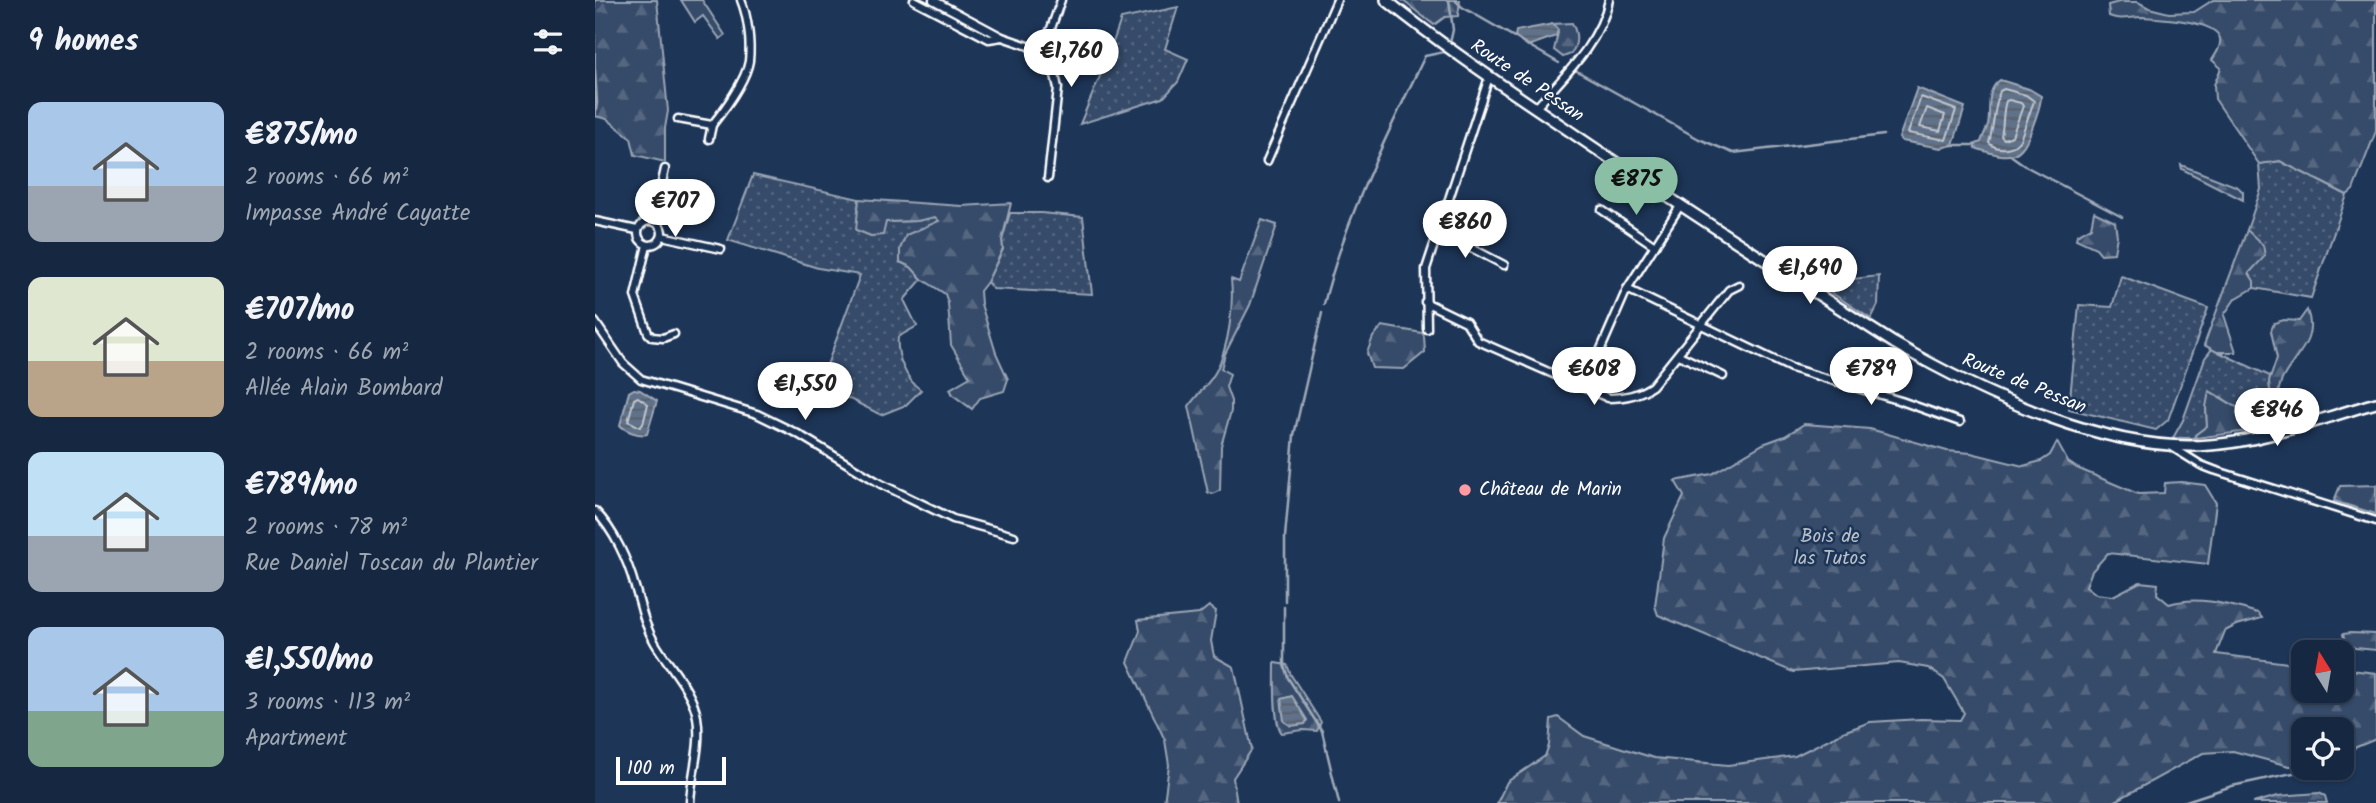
<!DOCTYPE html>
<meta charset="utf-8">
<style>
:root{--surface:#162841;--page:#1f3048;--text:#f1f3f6;--muted:#9ea6b1;--line:#35445a;--accent:#8abfa5}
body{margin:0;font-family:Kalam,sans-serif;background:var(--page);color:var(--text);height:100vh;display:flex;flex-direction:column;font-size:26px;white-space:nowrap}
*{box-sizing:border-box;margin:0}
p{font-size:23px;color:var(--muted)}
.icon{flex:none;width:38px;height:38px;fill:none;stroke:currentColor;stroke-width:2;stroke-linecap:round;stroke-linejoin:round}
.map{position:relative;flex:1;overflow:hidden}
.side{display:flex;flex-direction:column;background:var(--surface);width:595px}
.side>*{flex:none}
.needle{width:46px;rotate:349deg}
.controls{position:absolute;left:1696px;top:640px;display:grid;gap:14px}
.controls a{display:grid;place-items:center;width:63px;height:63px;border-radius:14px;background:var(--surface);box-shadow:0 2px 5px #0004,0 0 0 2px var(--line);font-size:35px}
.scale{position:absolute;left:21px;bottom:18px;width:110px;box-sizing:border-box;padding-left:7px;border:4px solid #fff;border-top:0;font-size:19px;line-height:24px;white-space:nowrap;color:#fff;-webkit-text-stroke:5px #1d3557;paint-order:stroke}
.price{position:absolute;translate:-50% -60px;padding:0 16px;border-radius:24px;background:#fff;color:#222;font-size:23px;line-height:46px;filter:drop-shadow(0 2px 4px #0008)}
.price::after{content:'';position:absolute;left:50%;top:42px;width:21px;height:16px;margin-left:-10px;background:inherit;clip-path:polygon(0 0,100% 0,50% 100%)}
.price.active{background:var(--accent);color:#111}
ul{padding:0;list-style:none}
li{display:flex;align-items:center;gap:21px;height:175px;padding:0 28px}
li span{display:grid;place-items:center;flex:none;width:196px;height:140px;border-radius:14px;color:#555}
li>.icon{margin-inline-start:auto}
span .icon{width:84px;height:84px;fill:#fffc;stroke-width:1}
li b{font-size:30px}
h2{display:flex;justify-content:space-between;align-items:center;height:84px;padding:0 28px;font-size:30px}
main{display:flex;flex:1;min-height:0}
.map>svg:first-child{display:block}
</style>
<main>
<section class="side">
<h2>9 homes<svg class="icon" aria-label="filters" viewBox="0 0 24 24"><path d="M4 7h16M4 17h16"/><circle cx="9" cy="7" r="2"/><circle cx="15" cy="17" r="2"/></svg></h2>
<ul>
<li><span style="background:linear-gradient(#a9c7e8 60%,#9aa5b1 0)"><svg class="icon" aria-label="home" viewBox="0 0 24 24"><path d="M3 11l9-7 9 7M6 9v11h12V9"/></svg></span><div><b>€875/mo</b><p>2 rooms · 66 m²</p><p>Impasse André Cayatte</p></div></li>
<li><span style="background:linear-gradient(#dfe7d0 60%,#b9a48a 0)"><svg class="icon" aria-label="home" viewBox="0 0 24 24"><path d="M3 11l9-7 9 7M6 9v11h12V9"/></svg></span><div><b>€707/mo</b><p>2 rooms · 66 m²</p><p>Allée Alain Bombard</p></div></li>
<li><span style="background:linear-gradient(#bfe0f5 60%,#9aa5b1 0)"><svg class="icon" aria-label="home" viewBox="0 0 24 24"><path d="M3 11l9-7 9 7M6 9v11h12V9"/></svg></span><div><b>€789/mo</b><p>2 rooms · 78 m²</p><p>Rue Daniel Toscan du Plantier</p></div></li>
<li><span style="background:linear-gradient(#a9c7e8 60%,#7fa58c 0)"><svg class="icon" aria-label="home" viewBox="0 0 24 24"><path d="M3 11l9-7 9 7M6 9v11h12V9"/></svg></span><div><b>€1,550/mo</b><p>3 rooms · 113 m²</p><p>Apartment</p></div></li>
</ul>
</section>
<div class="map">
<svg width="1781" height="803" viewBox="0 0 1781 803">
<defs>
<pattern id="grass-dots" width="8" height="8" patternUnits="userSpaceOnUse" patternTransform="scale(1.75)"><rect width="8" height="8" fill="#364b69"/><path d="M2 2h.1M6 6h.1" fill="none" stroke="#546680" stroke-width="1.8" stroke-linecap="round"/></pattern>
<pattern id="forest-firs" width="22" height="20" patternUnits="userSpaceOnUse" patternTransform="scale(1.75)"><rect width="22" height="20" fill="#364b69"/><path d="M5 1l3.5 6h-7zM16 11l3.5 6h-7z" fill="#546680"/></pattern>
<pattern id="water-rules" width="6" height="5" patternUnits="userSpaceOnUse" patternTransform="scale(1.75)"><rect width="6" height="5" fill="#617289"/><path d="M0 2.5h6" fill="none" stroke="#555d67"/></pattern>
</defs>
<rect width="100%" height="100%" fill="#1d3557"/>
<filter id="ink" filterUnits="userSpaceOnUse"><feTurbulence type="fractalNoise" baseFrequency=".0143" numOctaves="2"/><feDisplacementMap in="SourceGraphic" scale="14" xChannelSelector="R" yChannelSelector="G"/><feConvolveMatrix kernelMatrix="1 2 1 2 8 2 1 2 1" color-interpolation-filters="sRGB"/></filter>
<g filter="url(#ink)">
<g fill="url(#grass-dots)" stroke="#9aa5b4" stroke-width="2">
<path d="M583 7 570 49 593 59 583 82 568 98 485 124 513 57 526 19Z"/>
<path d="M1685 161 1752 195 1716 298 1659 288 1658 281 1654 273 1660 266 1652 230 1666 189 1664 164Z"/>
<path d="M158 175 264 199 262 230 276 236 291 222 322 221 340 217 345 221 329 228 305 262 316 267 327 279 309 300 322 326 303 337C301 356 311 380 326 390L311 405 286 415 225 384 265 275 223 268 133 240Z"/>
<path d="M415 213H446L488 217 497 294 398 289 392 282 408 249 407 240Z"/>
<path d="M1284 276 1283 305 1276 319 1222 283Z"/>
<path d="M1526 276 1613 308 1573 420 1561 430 1474 409 1484 305 1517 307Z"/>
<path d="M1617 349 1675 376C1672 387 1679 398 1674 408 1654 416 1642 409 1626 397L1611 407 1612 426 1600 435 1601 438H1578L1588 420 1610 358Z"/>
</g>
<g fill="url(#forest-firs)" stroke="#9aa5b4" stroke-width="2">
<path d="M0 0H62L73 111 70 128V162L40 155 36 138 12 119 0 116Z"/>
<path d="M86 0H107L130 35 125 39 108 16 100 22Z"/>
<path d="M807 0H865L863 16 850 17 839 25Z"/>
<path d="M1618 0H1781V131L1758 190 1752 195 1685 161 1664 164 1620 99 1619 85 1626 68 1617 60C1621 54 1626 47 1625 39 1622 20 1563 18 1547 17 1535 17 1526 21 1514 16L1513 5 1524 2H1543L1554 8 1574 13 1599 12Z"/>
<path d="M977 23C983 34 983 44 976 54L968 57 959 50 963 33 958 24Z"/>
<path d="M1586 165 1643 187 1648 192V200L1587 169Z"/>
<path d="M264 199 367 206 416 203 407 240 408 249 392 282 385 291 386 304 401 353 413 379 409 391 385 398 377 409 358 395 355 389 375 377 356 345 353 303 350 294 327 279 316 267 305 262V249L311 235 344 221 340 217 322 221 291 222 288 235 276 236 261 230Z"/>
<path d="M1499 212 1520 222 1522 236 1519 253 1506 254 1501 248 1481 239 1482 235 1496 227Z"/>
<path d="M667 220 682 225 655 305 630 354 626 369 635 374 631 387 636 401V411L626 446 625 490 618 494 613 493 594 406C602 394 615 383 621 371 634 346 639 306 636 279L644 282Z"/>
<path d="M1652 230 1668 245 1670 256 1654 273 1659 281V288L1640 299 1629 315 1641 352H1622L1609 345Z"/>
<path d="M1712 310C1729 354 1672 365 1685 410L1701 418 1660 430 1601 438 1600 435 1612 426 1611 407 1614 391C1636 402 1649 419 1674 408L1677 402 1674 382 1682 358 1676 331 1679 323 1689 320 1704 321Z"/>
<path d="M787 326 827 333 829 336 830 352 809 369 777 368 772 353 778 337Z"/>
<path d="M1209 424 1275 429 1352 451 1376 453 1428 466 1446 461 1455 455 1462 442 1473 462 1482 468 1543 494 1569 493 1570 483 1586 482 1610 485 1621 503 1613 564 1513 553 1497 571 1491 586 1501 594 1518 596 1545 582 1563 584 1562 594 1574 604C1604 595 1634 605 1663 613L1667 618 1642 625 1630 631 1621 654 1708 665V691H1746L1747 669 1781 673V739L1747 753 1746 730H1708V766H1694L1638 751 1608 753 1517 803H902L912 782 950 756 954 745 956 719 963 717 989 736 1059 758 1133 765 1200 756 1248 732 1275 722 1326 719 1365 720 1369 713 1349 679 1333 668 1304 663 1198 672 1063 615 1060 606 1069 538 1089 496 1080 481 1117 474 1168 444 1190 436Z"/>
<path d="M1781 485V514L1739 501 1745 486Z"/>
<path d="M614 606 621 611 616 641 619 656 639 667 657 749 638 778 642 803H569L574 765 570 740 533 662 545 631 543 620 604 614Z"/>
<path d="M1755 633 1781 634V650L1760 648 1750 642 1748 634Z"/>
<path d="M680 663 692 665 696 675 726 722 722 731 708 730 687 733C678 724 680 678 680 663Z"/>
<path d="M1724 793 1730 796 1732 803H1658L1683 796Z"/>
</g>
<g fill="url(#water-rules)" stroke="#a0aab8" stroke-width="2">
<path d="M958 24 963 30 961 36 933 46 920 36 921 31Z"/>
<path d="M1405 80 1434 89 1446 96C1446 105 1442 114 1439 123 1426 161 1416 160 1380 148L1379 145 1386 142C1388 136 1391 130 1393 125 1396 111 1390 90 1405 80Z"/>
<path d="M1322 88 1370 107 1358 145 1346 148 1307 141 1304 138Z"/>
<path d="M39 389 45 390 62 401 52 434C44 436 30 431 25 425L34 392Z"/>
<path d="M697 696 712 720 710 724 696 726 689 721 686 699Z"/>
</g>
<g fill="none" stroke-linecap="round" stroke-linejoin="round">
<g stroke="#c0c7d0" stroke-width="2">
<path d="M1409 89 1431 95 1439 101 1425 140C1418 150 1402 151 1394 143 1399 125 1399 108 1405 91Z"/>
<path d="M1326 97 1361 110 1351 140 1313 133Z"/>
<path d="M1414 100 1426 103 1428 106 1417 136 1409 139 1406 136C1409 124 1407 113 1411 101Z"/>
<path d="M1332 108 1350 115 1345 131 1325 127Z"/>
<path d="M43 397 53 404 48 424 45 427 33 421 39 399Z"/>
</g>
<g stroke="#a0aab8" stroke-width="2.5">
<path d="M854 0 858 30 855 43"/>
<path d="M860 0 867 7 964 63"/>
<path d="M0 70 2 103 0 117"/>
<path d="M980 70 1104 139 1138 153 1289 135"/>
<path d="M1356 145H1381"/>
<path d="M1414 154 1432 167 1527 217"/>
<path d="M729 304C751 216 791 137 830 56L849 52"/>
<path d="M690 601V537L699 435 727 313"/>
<path d="M689 607V665L693 678 727 731 744 803"/>
<path d="M1585 803 1637 786 1712 770"/>
</g>
<defs>
<g id="minor">
<path d="M319 0 394 39 407 37"/>
<path d="M338 0 407 37 448 51"/>
<path d="M941 108C969 76 1005 43 1014 0"/>
<path d="M83 119 117 125C129 110 151 80 154 61 156 43 153 17 146 0"/>
<path d="M114 139 117 125"/>
<path d="M672 161 742 0"/>
<path d="M453 178 463 88 460 75 448 51 466 0"/>
<path d="M1007 210 1060 246"/>
<circle cx="55" cy="233" r="12"/>
<path d="M0 221 42 230"/>
<path d="M58 221 70 169"/>
<path d="M844 231 909 265"/>
<path d="M67 236 126 249"/>
<path d="M52 245 40 296 53 333 57 337 68 338 79 334"/>
<path d="M1032 289 1196 368 1306 401 1365 422"/>
<path d="M830 302 871 322 883 341 1013 398C1030 398 1044 395 1057 386L1134 290 1144 285"/>
<path d="M0 322 28 363 46 379 162 414 203 434 286 484 358 519 419 536"/>
<path d="M832 329 831 269 894 77"/>
<path d="M1084 355 1128 376"/>
<path d="M989 388 1032 289 1085 206"/>
<path d="M1577 447 1606 465 1619 470 1781 521"/>
<path d="M0 511C19 530 33 561 40 587 46 606 49 625 60 643 74 667 97 689 102 717 107 747 96 774 95 803"/>
</g>
<path id="secondary" d="M791 0C849 47 911 88 973 130 1080 203 1189 273 1299 343 1385 393 1514 454 1615 445 1672 441 1726 418 1781 403"/>
</defs>
<use href="#minor" stroke="#fff" stroke-width="11"/>
<use href="#secondary" stroke="#fff" stroke-width="14"/>
<use href="#minor" stroke="#1d3557" stroke-width="6"/>
<use href="#secondary" stroke="#1d3557" stroke-width="9"/>
</g>
</g>
<circle fill="#ff9aa2" stroke="#1d3557" stroke-width="2.5" cx="870" cy="490" r="7"/>
<g text-anchor="middle" dominant-baseline="central" stroke-width="5" stroke-linejoin="round" paint-order="stroke">
<g font-size="19" fill="#fff" stroke="#1d3557">
<text transform="translate(932 81) rotate(34)">Route de Pessan</text>
<text transform="translate(1429 384) rotate(22)">Route de Pessan</text>
</g>
<g font-size="19" fill="#fff" stroke="#1d3557" text-anchor="start">
<text x="884" y="490">Château de Marin</text>
</g>
<g font-size="19" fill="#b9c0ca" stroke="#1d3557">
<text x="1235" y="537">Bois de<tspan x="1235" dy="22">las Tutos</tspan></text>
</g>
</g>
</svg>
<div class="controls">
<a><svg class="needle" viewBox="-14 -14 28 28"><path d="M0-13l5 13h-10z" fill="#e53935"/><path d="M0 13l5-13h-10z" fill="#9ea6b1"/></svg></a>
<a><svg class="icon" aria-label="locate" viewBox="0 0 24 24"><circle cx="12" cy="12" r="6"/><path d="M12 2v4M12 18v4M2 12h4M18 12h4"/></svg></a>
</div>
<div class="scale">100 m</div>
<b class="price" style="left:476px;top:89px">€1,760</b>
<b class="price active" style="left:1041px;top:217px">€875</b>
<b class="price" style="left:80px;top:239px">€707</b>
<b class="price" style="left:870px;top:260px">€860</b>
<b class="price" style="left:1215px;top:306px">€1,690</b>
<b class="price" style="left:999px;top:407px">€608</b>
<b class="price" style="left:1276px;top:407px">€789</b>
<b class="price" style="left:210px;top:422px">€1,550</b>
<b class="price" style="left:1682px;top:448px">€846</b>
</div>
</main>
